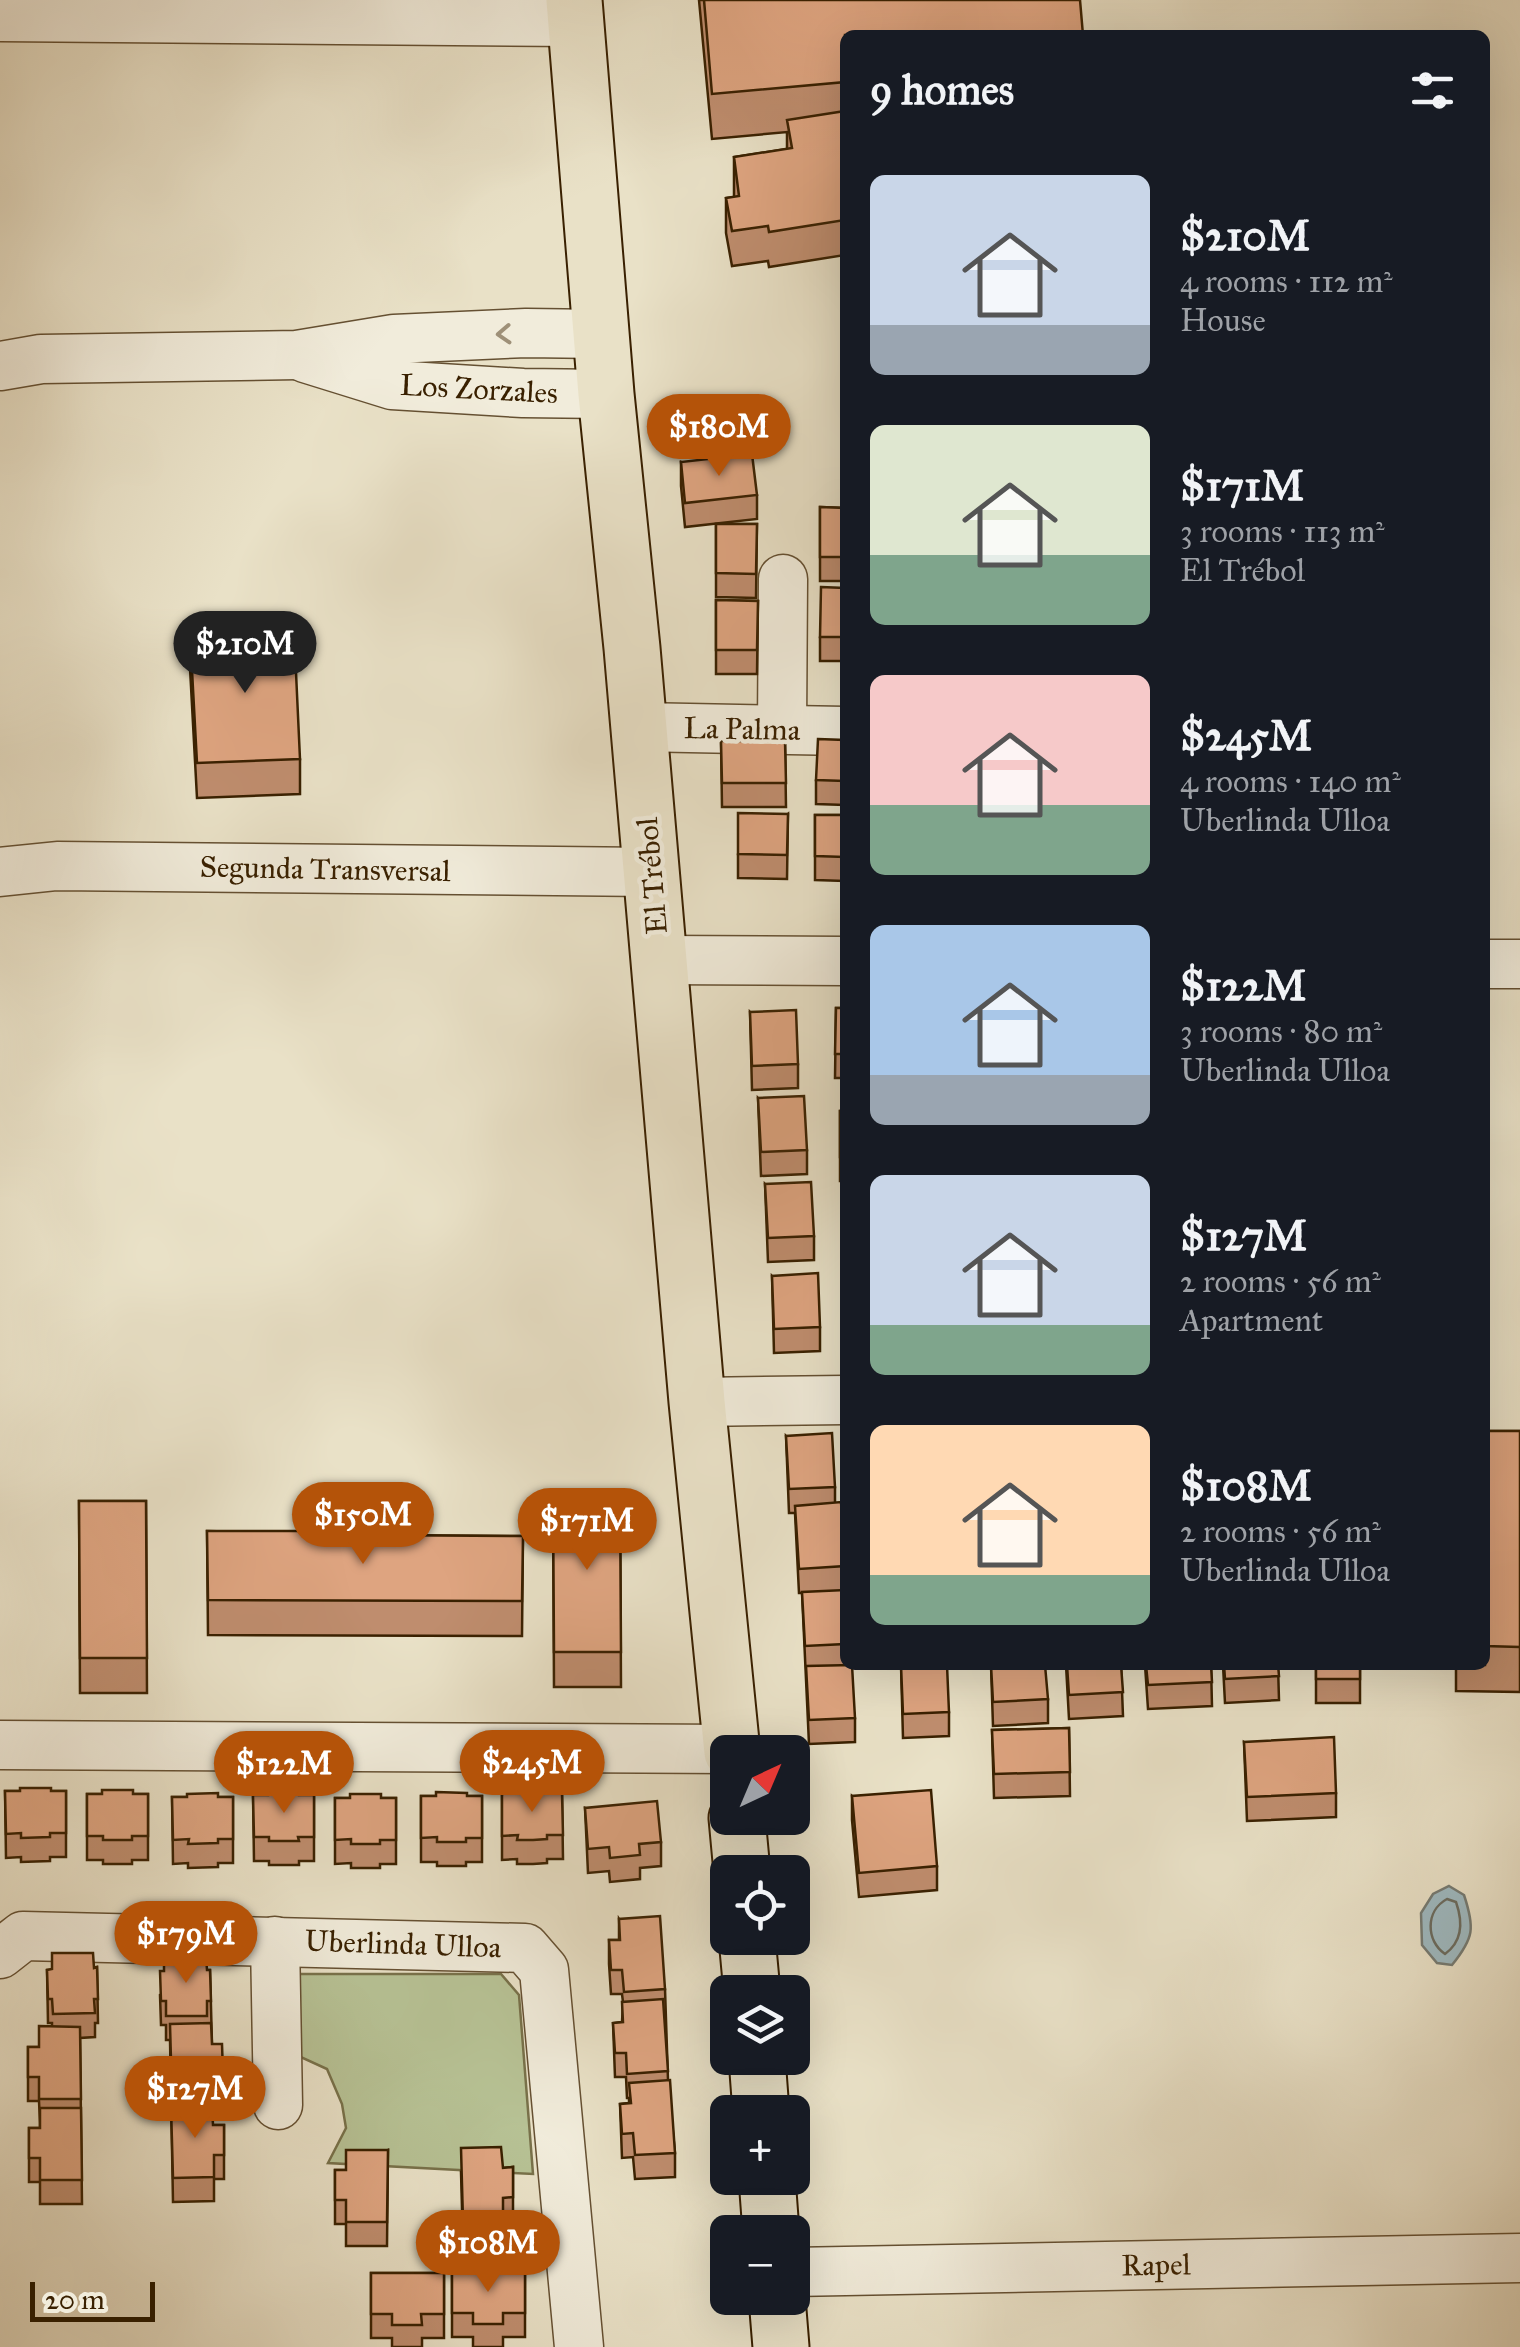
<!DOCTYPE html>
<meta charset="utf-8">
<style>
:root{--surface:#171b24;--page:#20242c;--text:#f1f3f6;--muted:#9ea1a6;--accent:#b45309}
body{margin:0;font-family:"IM FELL Great Primer",serif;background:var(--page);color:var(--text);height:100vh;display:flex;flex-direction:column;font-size:38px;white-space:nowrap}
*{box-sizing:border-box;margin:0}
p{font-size:32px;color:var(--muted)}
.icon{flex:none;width:55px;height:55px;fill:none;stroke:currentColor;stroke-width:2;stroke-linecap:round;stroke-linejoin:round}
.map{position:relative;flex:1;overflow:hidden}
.side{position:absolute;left:840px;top:30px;width:650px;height:1640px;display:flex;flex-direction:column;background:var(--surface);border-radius:15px;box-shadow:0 10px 40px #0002}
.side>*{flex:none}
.needle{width:65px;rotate:44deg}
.buttons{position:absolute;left:710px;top:1735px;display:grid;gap:20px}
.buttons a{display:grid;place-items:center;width:100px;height:100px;border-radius:15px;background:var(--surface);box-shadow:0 10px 40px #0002;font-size:50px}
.scale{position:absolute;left:30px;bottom:25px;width:125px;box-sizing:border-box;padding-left:10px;border:5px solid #392000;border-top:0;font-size:28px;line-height:35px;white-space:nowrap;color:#392000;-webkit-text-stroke:8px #f1ecdb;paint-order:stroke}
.price{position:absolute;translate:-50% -85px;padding:0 22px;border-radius:35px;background:var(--accent);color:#fff;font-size:32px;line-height:65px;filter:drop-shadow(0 2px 5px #0008)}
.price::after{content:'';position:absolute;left:50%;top:60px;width:30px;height:22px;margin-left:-15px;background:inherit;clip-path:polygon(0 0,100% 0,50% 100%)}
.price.current{background:#222;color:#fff}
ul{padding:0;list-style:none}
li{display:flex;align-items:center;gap:30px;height:250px;padding:0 30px}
li span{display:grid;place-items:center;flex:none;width:280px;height:200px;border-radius:15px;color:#555}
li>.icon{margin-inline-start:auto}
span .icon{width:120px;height:120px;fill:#fffc;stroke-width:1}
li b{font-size:42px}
h2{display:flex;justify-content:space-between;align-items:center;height:120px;padding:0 30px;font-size:42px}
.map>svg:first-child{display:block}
</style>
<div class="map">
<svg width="1520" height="2347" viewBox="0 0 1520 2347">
<rect width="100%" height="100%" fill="#e9e1c7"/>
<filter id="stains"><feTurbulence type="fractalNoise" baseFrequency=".002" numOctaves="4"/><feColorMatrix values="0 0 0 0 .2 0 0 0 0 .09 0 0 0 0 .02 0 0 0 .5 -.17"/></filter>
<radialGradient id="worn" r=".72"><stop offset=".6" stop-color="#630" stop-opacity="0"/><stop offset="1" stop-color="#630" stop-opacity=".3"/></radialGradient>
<path fill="#b7c295" stroke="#78714a" stroke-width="2.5" d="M296 1974H501L519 1995 533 2174 328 2163 346 2128 342 2104 327 2069 294 2054Z"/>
<path fill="#9fbac1" stroke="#767c74" stroke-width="2.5" d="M1449 1886 1464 1895C1475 1928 1474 1938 1452 1965L1437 1963 1422 1945 1421 1913 1433 1894Z"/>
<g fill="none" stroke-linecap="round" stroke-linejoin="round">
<path stroke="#6c6d60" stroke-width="2.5" d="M1447 1899 1456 1902C1463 1922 1463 1941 1445 1954 1426 1941 1425 1911 1447 1899Z"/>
<defs>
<g id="minor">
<path d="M0 17 576 22"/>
<path d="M305 358 392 385 523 393 606 394"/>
<path d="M0 366 41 359 297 355 394 339 526 333 601 334"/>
<path d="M639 727 845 731"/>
<path d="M782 730 783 579"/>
<path d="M0 872 57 866 651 872"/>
<path d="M659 960 845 961"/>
<path d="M1485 964H1520"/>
<path d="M697 1402 845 1400"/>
<path d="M0 1745 731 1749"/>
<path d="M275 1941 278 2105"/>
<path d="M0 1954 23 1936 525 1948 544 1970 579 2347"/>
<path d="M792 2272 1520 2258"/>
</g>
<g id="major">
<path d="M574 0 606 394 632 648 697 1402 732 1752"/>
<path d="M737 1818 742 1872"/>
<path d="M747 1938 752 1992"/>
<path d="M757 2058 761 2112"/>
<path d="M767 2178 771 2232"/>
<path d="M777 2298 781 2347"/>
</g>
</defs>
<use href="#minor" stroke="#655032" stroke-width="51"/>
<use href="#major" stroke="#392000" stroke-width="59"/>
<use href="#minor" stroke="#f1ecdb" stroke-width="48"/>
<use href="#major" stroke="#e9e1c7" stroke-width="55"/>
</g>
<g fill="#bf8d6e" stroke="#392000" stroke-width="2.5">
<path d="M699 0H1080L845 35V255L769 267 768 261 732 266 726 233V198L734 197V157L787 149V132L712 139Z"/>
<path d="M681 462 757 495V519L685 527 681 486Z"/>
<path d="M820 507 845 508V581H820Z"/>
<path d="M716 524H757L756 598 716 597Z"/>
<path d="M845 588V661H820V637Z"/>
<path d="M716 600 758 601 757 674H716Z"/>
<path d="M190 633 300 759V794L197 798 190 668Z"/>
<path d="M845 740V805L816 804V780Z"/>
<path d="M721 741H785L786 807H722Z"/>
<path d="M788 814 787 879 738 878V854Z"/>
<path d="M815 815H845V881L815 880Z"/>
<path d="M836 1008H845V1078H835Z"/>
<path d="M750 1012 798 1064V1088L752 1090Z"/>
<path d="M758 1098 807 1150V1174L761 1176Z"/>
<rect x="840" y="1111" width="5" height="70"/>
<path d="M765 1184 814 1236V1260L768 1262Z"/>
<path d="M772 1276 820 1327V1351L774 1353Z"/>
<path d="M1485 1431H1520V1692L1456 1691V1665H1485Z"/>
<path d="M786 1436 835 1487V1503L845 1564V1665L855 1718V1742L809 1744 802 1593H799L795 1513H789Z"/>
<path d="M553 1495H620L621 1687H554Z"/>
<path d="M79 1501H146L147 1693H80Z"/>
<path d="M207 1531 367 1535 523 1536 522 1636 208 1635Z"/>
<path d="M901 1665 949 1712V1736L903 1738Z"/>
<path d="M991 1665 1048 1699V1723L993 1726Z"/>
<path d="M1066 1665H1121L1123 1716 1069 1719Z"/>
<path d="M1145 1665H1211L1212 1706 1148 1709Z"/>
<path d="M1223 1665H1278L1279 1700 1225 1703Z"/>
<rect x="1316" y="1665" width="44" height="38"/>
<path d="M1069 1728 1070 1796 994 1798 992 1730Z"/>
<path d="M1244 1742 1336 1793V1817L1247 1821Z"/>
<path d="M5 1791H66V1857H50V1861L21 1862V1857L6 1858Z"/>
<path d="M562 1793 563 1859H547V1863L533 1864H517V1859L502 1860V1794Z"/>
<path d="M87 1794H148V1860H132V1864H103V1860H87Z"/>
<path d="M253 1795H314V1861H299V1865H269V1861H254Z"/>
<path d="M421 1796H482V1862H466V1866H437V1862H421Z"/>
<path d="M852 1796 937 1866V1890L859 1897 852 1820Z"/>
<path d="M172 1797H233V1863H218V1867L188 1868V1863L173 1864Z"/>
<path d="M335 1798H396V1864H380V1868H351V1863L335 1864Z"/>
<path d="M585 1808 661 1842V1866L640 1868V1879L610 1882 609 1871 588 1873Z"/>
<path d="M619 1919 665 1989 668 2080 675 2153V2177L635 2179 633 2157 622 2158 620 2104 629 2103V2098H627L626 2077H615L613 2023 622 2022 623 2002 622 1994H611L609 1964V1940H619Z"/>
<path d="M97 1967 98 2023H95V2037L80 2038 82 2204H40V2182H29V2128H40V2123L39 2101H28V2047H39L52 2027V2023H48L47 1970Z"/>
<path d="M207 1970H210L212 2044 223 2074V2098H213L212 2120 213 2125H224V2179H214V2201L173 2202 170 2040H166V2025H161L160 1995Z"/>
<path d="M388 2150 387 2246H346V2224H335V2170H346Z"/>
<path d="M513 2167V2221L503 2222V2244L463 2245 461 2172Z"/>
<path d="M452 2272H525V2337H503V2347H473V2337H452Z"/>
<path d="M371 2273H444V2338H422V2347H392V2338H371Z"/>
</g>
<g fill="#dea480" stroke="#392000" stroke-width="2.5">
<path d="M704 0H1080L1083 35H845V82L712 94Z"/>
<path d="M845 111V220L769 232 768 226 732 231 726 198 739 196 734 157 792 148 787 120Z"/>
<path d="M752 454 757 495 685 503 681 462Z"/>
<path d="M820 507 845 508V557H820Z"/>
<path d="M716 524H757L756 574 716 573Z"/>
<path d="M821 587 845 588V637H820Z"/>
<path d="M716 600 758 601 757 650H716Z"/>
<path d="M294 629 300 759 197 763 190 633Z"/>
<path d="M818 739 845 740V781L816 780Z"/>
<path d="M721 741H785L786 783H722Z"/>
<path d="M738 813 788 814 787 855 738 854Z"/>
<path d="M815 815H845V857L815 856Z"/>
<path d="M836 1008H845V1054H835Z"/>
<path d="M796 1010 798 1064 752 1066 750 1012Z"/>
<path d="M804 1096 807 1150 761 1152 758 1098Z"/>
<rect x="840" y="1111" width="5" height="46"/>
<path d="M811 1182 814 1236 768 1238 765 1184Z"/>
<path d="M818 1273 820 1327 774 1329 772 1276Z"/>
<path d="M1485 1431H1520V1647L1485 1646Z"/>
<path d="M832 1433 835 1487 789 1489 786 1436Z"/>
<path d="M553 1495H620L621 1652H554Z"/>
<path d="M79 1501H146L147 1658H80Z"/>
<path d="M841 1502 845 1566 799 1569 795 1506Z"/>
<path d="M207 1531H367V1535L523 1536 522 1601 208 1600Z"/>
<path d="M845 1590V1644L805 1646 802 1592Z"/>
<path d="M852 1665 855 1718 809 1720 806 1666Z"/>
<path d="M901 1665H947L949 1712 903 1714Z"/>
<path d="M991 1665H1045L1048 1699 993 1702Z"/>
<path d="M1067 1665H1121L1123 1692 1069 1695Z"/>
<path d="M1146 1665H1211L1212 1682 1148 1685Z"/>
<path d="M1224 1665H1278L1279 1676 1225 1679Z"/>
<rect x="1316" y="1665" width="44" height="14"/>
<path d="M1069 1728 1070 1772 994 1774 992 1730Z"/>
<path d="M1334 1737 1336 1793 1247 1797 1244 1742Z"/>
<path d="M20 1788H51V1791H66V1833H50V1837L21 1838V1833L6 1834 5 1791H20Z"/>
<path d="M102 1790H133V1794H148V1836H132V1840H103V1836H87V1794H102Z"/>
<path d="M548 1790V1793H562L563 1835H547V1839L533 1840H517L518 1835 502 1836V1794Z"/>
<path d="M931 1790 937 1866 859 1873 852 1796Z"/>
<path d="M299 1791V1795H314V1837H298L299 1841H269V1837H254L253 1795H268V1792Z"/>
<path d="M436 1792 467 1793V1796H482V1838H466V1842H437V1837L421 1838V1796H436Z"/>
<path d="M218 1793V1797H233V1839H218V1843L188 1844 189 1839 173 1840 172 1797H187V1794Z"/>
<path d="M350 1794H381V1798H396V1840H380V1844H351V1839L335 1840V1798H350Z"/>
<path d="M657 1801 661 1842 639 1844 640 1855 610 1858 609 1847 588 1849 585 1808Z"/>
<path d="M660 1916 665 1989 624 1992 622 1970H611L609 1940H620L619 1919Z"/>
<path d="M52 1953H93L94 1968 97 1967 98 1999H94L95 2013 53 2014 52 1999H48L47 1970 52 1969Z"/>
<path d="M206 1955 207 1970H210L211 2001H207V2016H166V2001H161L160 1971H164V1956Z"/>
<path d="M663 1999 668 2071 627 2074 626 2053H615L613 2023 623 2022 622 2002Z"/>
<path d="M211 2023 212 2044H222L223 2074H213V2096L172 2097 170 2024Z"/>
<path d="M39 2026 80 2027 81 2099H39V2077H28V2047H39Z"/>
<path d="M670 2080 675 2153 635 2155 633 2133 622 2134 620 2104 631 2103 629 2083Z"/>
<path d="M212 2105 213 2125H224V2155H214V2177L173 2178 171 2106Z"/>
<path d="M40 2108H81L82 2180H40V2158H29V2128H40Z"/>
<path d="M501 2147 503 2168 513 2167V2197L503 2198V2220L463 2221 461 2148Z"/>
<path d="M346 2150H388L387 2222H346V2200H335V2170H346Z"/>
<path d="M452 2272H525V2313H503V2324H473V2313H452Z"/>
<path d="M371 2273H444V2314H421L422 2325H392V2314H371Z"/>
</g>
<defs><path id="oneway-chevron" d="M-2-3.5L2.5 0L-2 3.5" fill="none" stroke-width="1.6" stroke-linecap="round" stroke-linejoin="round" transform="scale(2.5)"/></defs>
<use stroke="#9e9078" href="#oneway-chevron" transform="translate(504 334) rotate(177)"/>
<g text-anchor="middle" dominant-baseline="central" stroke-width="9" stroke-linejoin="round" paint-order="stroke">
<g font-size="30" fill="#392000" stroke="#f1ecdb">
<text transform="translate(479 389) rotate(3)">Los Zorzales</text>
<text transform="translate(742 729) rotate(1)">La Palma</text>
<text transform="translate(325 869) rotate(1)">Segunda Transversal</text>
<text transform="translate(652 876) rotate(-95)">El Trébol</text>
<text transform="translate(403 1944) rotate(2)">Uberlinda Ulloa</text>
<text transform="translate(1156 2265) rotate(-1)">Rapel</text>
</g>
</g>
<rect width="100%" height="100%" filter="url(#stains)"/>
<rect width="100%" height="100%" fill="url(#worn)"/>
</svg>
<div class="buttons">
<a><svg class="needle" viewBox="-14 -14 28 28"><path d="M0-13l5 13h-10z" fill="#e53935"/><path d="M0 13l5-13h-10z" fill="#9ea1a6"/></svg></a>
<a><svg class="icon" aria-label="locate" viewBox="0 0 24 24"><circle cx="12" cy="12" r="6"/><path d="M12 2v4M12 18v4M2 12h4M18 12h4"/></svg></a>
<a><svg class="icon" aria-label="layers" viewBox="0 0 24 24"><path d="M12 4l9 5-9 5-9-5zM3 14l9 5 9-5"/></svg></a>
<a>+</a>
<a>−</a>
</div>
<div class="scale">20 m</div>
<b class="price" style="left:719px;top:479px">$180M</b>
<b class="price current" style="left:245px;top:696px">$210M</b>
<b class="price" style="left:363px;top:1567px">$150M</b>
<b class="price" style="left:587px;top:1573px">$171M</b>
<b class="price" style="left:532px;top:1815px">$245M</b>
<b class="price" style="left:284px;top:1816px">$122M</b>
<b class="price" style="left:186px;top:1986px">$179M</b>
<b class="price" style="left:195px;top:2141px">$127M</b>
<b class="price" style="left:488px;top:2295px">$108M</b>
<section class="side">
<h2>9 homes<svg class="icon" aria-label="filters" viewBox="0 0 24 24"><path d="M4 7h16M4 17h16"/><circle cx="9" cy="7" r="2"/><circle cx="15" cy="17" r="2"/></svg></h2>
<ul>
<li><span style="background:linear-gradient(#c9d6e8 75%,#9aa5b1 0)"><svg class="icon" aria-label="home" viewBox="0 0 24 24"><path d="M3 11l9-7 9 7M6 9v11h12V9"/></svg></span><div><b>$210M</b><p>4 rooms · 112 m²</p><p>House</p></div></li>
<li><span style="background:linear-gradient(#dfe7d0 65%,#7fa58c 0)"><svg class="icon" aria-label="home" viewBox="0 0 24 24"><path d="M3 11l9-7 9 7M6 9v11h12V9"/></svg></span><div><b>$171M</b><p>3 rooms · 113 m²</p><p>El Trébol</p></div></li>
<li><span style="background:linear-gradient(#f6c9c9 65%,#7fa58c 0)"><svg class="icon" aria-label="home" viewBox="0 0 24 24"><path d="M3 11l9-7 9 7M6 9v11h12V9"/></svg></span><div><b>$245M</b><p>4 rooms · 140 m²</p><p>Uberlinda Ulloa</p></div></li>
<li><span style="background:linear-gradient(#a9c7e8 75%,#9aa5b1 0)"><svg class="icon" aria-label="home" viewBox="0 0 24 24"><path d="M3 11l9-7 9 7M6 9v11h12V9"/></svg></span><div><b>$122M</b><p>3 rooms · 80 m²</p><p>Uberlinda Ulloa</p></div></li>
<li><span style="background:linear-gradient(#c9d6e8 75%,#7fa58c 0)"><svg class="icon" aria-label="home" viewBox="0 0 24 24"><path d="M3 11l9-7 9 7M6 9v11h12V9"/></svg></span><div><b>$127M</b><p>2 rooms · 56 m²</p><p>Apartment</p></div></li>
<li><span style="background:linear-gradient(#ffd9b3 75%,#7fa58c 0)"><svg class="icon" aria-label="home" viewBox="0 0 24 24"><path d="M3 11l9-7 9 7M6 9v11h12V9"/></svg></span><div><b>$108M</b><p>2 rooms · 56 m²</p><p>Uberlinda Ulloa</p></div></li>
</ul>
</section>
</div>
